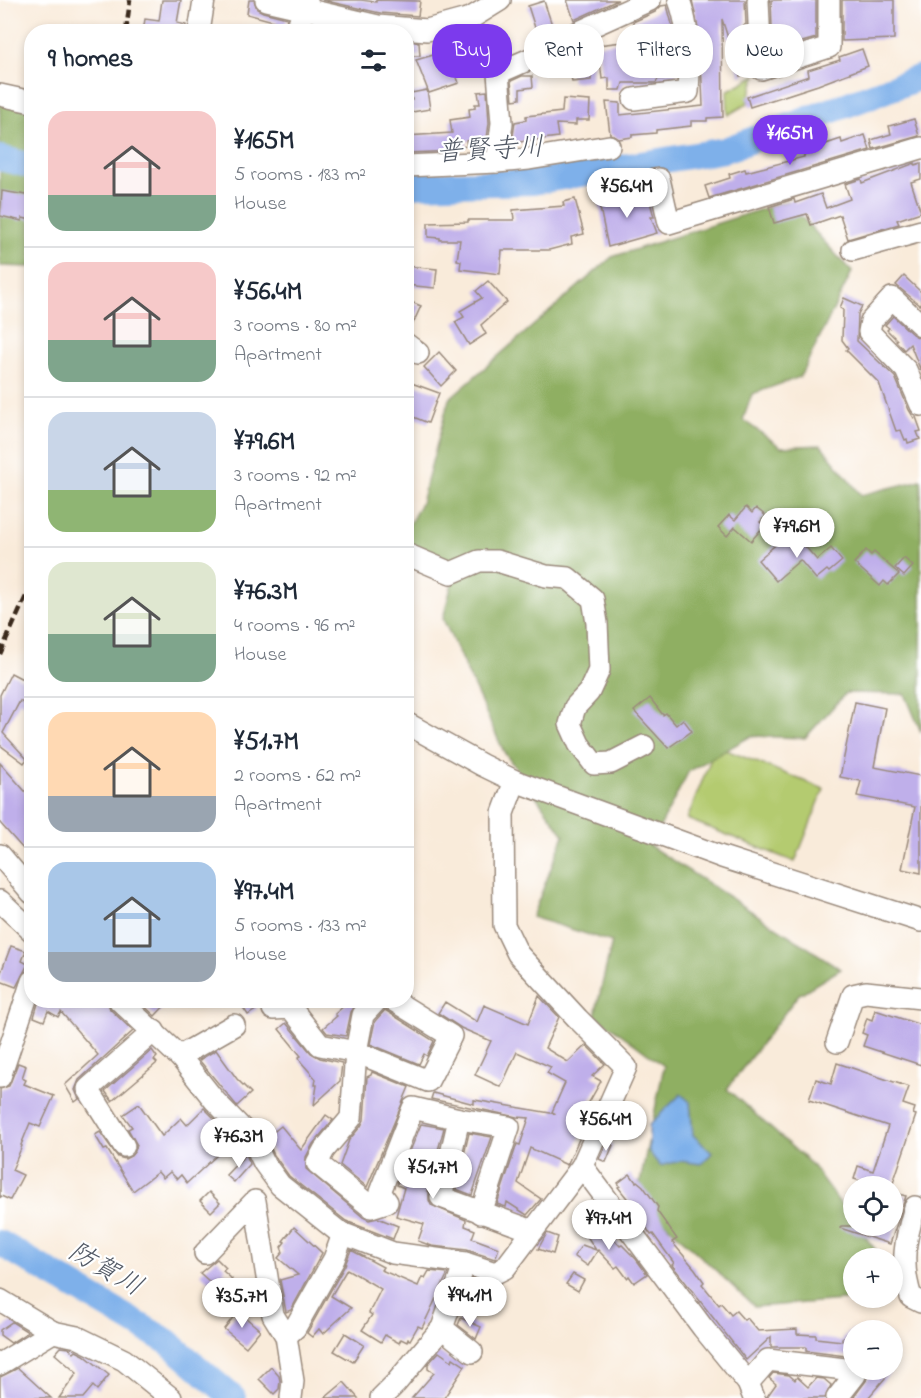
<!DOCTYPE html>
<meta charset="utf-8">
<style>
:root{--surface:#fff;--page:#f6f6f7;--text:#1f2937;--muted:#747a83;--line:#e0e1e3;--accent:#7c3aed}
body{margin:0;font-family:"Indie Flower","Klee One",sans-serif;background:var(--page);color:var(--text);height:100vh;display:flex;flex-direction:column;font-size:22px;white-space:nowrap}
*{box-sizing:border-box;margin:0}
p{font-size:20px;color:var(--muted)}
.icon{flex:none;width:33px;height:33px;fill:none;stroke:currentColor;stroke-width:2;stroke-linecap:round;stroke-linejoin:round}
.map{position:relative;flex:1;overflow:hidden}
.panel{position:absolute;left:24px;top:24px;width:390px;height:984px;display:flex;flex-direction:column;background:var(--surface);border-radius:24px;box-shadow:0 3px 9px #0003}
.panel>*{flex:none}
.top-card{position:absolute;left:432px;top:24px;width:399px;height:54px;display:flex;gap:12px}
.tools{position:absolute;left:843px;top:1176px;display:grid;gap:12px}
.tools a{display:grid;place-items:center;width:60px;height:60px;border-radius:50%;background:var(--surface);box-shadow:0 3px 9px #0003;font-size:30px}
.price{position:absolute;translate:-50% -51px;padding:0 14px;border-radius:21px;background:#fff;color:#222;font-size:20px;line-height:39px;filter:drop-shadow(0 2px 3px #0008)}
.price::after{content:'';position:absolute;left:50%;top:36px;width:18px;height:14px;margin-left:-9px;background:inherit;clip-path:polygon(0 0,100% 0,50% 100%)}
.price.active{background:var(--accent);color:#fff}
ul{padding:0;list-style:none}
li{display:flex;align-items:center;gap:18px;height:150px;padding:0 24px}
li+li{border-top:2px solid var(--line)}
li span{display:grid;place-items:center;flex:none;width:168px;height:120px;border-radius:18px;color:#555}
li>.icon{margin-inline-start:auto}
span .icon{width:72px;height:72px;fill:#fffc;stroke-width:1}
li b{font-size:26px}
h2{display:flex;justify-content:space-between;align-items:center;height:72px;padding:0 24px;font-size:26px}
.chip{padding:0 21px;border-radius:24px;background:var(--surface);box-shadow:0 3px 9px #0003;font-size:21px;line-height:54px}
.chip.active{background:var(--accent);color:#fff}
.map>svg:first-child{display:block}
</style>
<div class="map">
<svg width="921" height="1398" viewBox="0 0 921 1398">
<rect width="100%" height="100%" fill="#fff"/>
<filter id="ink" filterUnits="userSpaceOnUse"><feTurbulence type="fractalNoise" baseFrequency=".0167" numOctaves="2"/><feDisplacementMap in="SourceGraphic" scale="12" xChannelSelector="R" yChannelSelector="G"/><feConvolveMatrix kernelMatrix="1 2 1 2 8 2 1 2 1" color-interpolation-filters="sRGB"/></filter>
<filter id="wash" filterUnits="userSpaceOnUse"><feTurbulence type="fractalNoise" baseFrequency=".008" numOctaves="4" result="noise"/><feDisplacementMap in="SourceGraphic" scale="24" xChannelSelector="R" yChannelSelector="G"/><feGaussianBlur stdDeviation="1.35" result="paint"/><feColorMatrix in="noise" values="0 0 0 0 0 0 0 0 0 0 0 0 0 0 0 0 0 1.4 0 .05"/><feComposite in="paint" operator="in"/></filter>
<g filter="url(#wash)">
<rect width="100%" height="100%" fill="#f9ebda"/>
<g fill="#b4cb70" stroke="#787a47" stroke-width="1.5">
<path d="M756 75 747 104 728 115 727 91Z"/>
<path d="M716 746 824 789 795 862 687 819Z"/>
</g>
<g fill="#8faf62" stroke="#656c40" stroke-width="1.5">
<path d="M0 96 31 106V267L0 266Z"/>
<path d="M787 201 852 272 800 377 752 394 743 420 781 447 821 445 861 495 921 480V732L905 694 846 693 805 738 751 736 689 771 650 846 841 969 798 995 727 1089 812 1165 853 1221 854 1226H857L882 1258H854L855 1299 755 1307 637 1197 664 1066 595 1015 612 942 532 917 564 835 504 752 443 619 454 575 411 548 407 541V529L421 503 449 399 612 257Z"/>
</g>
<path fill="#7eb0ea" stroke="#5c6d84" stroke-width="1.5" d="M681 1094 690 1102 693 1135 712 1153 701 1164 680 1161 660 1166 649 1152V1125Z"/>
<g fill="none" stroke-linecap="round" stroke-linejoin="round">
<g stroke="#7eb0ea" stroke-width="26">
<path d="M0 158 32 166"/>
<path d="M406 185 533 182 725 150 921 77"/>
<path d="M0 1243 168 1342 233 1398"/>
</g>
</g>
<g id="blocks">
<g fill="#bfafea">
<path d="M162 0H181L177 23 186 25 185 32H143L145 19 159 21Z"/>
<path d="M249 0H254L257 9 263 12 287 18 284 32H275L277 22 247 14Z"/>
<path d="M322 0H361L376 2V0L420 1 418 16 380 13Z"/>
<path d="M567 0H618L574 20Z"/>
<path d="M692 0H745L746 25H744V41H742L744 75 740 76 722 19 723 117 707 118V121H691V126L656 130V133L632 135V137L619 139 610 134 606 102 620 103V115L703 106 700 38Z"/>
<path d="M771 0H816V38L802 42 792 43V45L773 52Z"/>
<path d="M842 0H894V39L842 41Z"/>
<path d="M544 1 553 28 537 34 528 6Z"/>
<path d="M667 5 675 36 676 79H658L656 83H623L621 90H609V78L602 79 598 45 639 40 633 22 655 12 661 6Z"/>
<path d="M408 41 419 42 420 56H408Z"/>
<path d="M593 45 591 80 572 82 570 69H573L570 52 576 48Z"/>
<path d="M862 49 868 66 818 85 750 107 747 97 809 76 808 70 840 60 839 57Z"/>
<path d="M447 51 459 83 429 93 416 60Z"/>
<path d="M522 76H532L533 87 520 89V99L513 100 511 81Z"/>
<path d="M427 90 430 109 406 113V100H412L411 93Z"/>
<path d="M487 91 489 123 487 138 466 141 467 146 454 148 455 151 406 153V136L452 133 450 120 470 117 469 109 475 108V104H480L478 92Z"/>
<path d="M563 99 590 101 589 120H576V125L556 124 558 137 512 143 515 122 526 120V116L562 112Z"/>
<path d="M914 119 919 136 873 149 871 140 891 134 889 126Z"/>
<path d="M865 135 870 150 709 198 705 186 730 178 729 174 745 169 746 172 804 157V154L822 149 820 146 841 139 842 143Z"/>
<path d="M915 163V165L921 163V179L911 182 921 212 897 220 899 224 848 239 840 215 811 225 807 214 774 223 769 207 794 199 795 203 821 194 826 208 850 199 845 184 861 179 862 183Z"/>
<path d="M2 191 32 196V220L22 218V221L0 216Z"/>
<path d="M648 194 654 217H651L657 233 608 247 599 203Z"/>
<path d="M575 199 584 234 571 237 572 244 549 250H502L500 274 460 269 461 261 457 260 460 240H440V238L428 237V223L468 222V220H514L513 210 564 206 563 202Z"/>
<path d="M406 266 437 269 435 288 406 285Z"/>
<path d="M904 276 921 292V306L896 285Z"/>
<path d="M488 281 507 302 481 325 486 334 469 345 455 322 464 317 460 311 482 298 476 291Z"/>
<path d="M844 298 862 306 858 314 857 341 895 377 909 410 914 418 916 417 921 431 917 432 920 439 908 443 907 439 905 440 901 430 896 431 879 383 846 350 848 348 842 340 843 310 840 308Z"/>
<path d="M406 300 421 306 409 332 406 331Z"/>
<path d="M893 316 912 334 921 339V371L910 344 904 350 896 341 897 340 887 330 889 328 885 325Z"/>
<path d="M439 352 456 371 441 386 424 367Z"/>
<path d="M406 381 439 393 428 423 406 414Z"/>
<path d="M746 507 752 513 756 508 766 516 760 522 764 526 751 541 735 527 727 536 718 527 729 515 735 520Z"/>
<path d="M788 534 793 540 797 537 817 560 831 548 842 561 829 572 827 570 816 579 800 560 776 581 758 560Z"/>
<path d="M866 550 871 555 874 552 899 574 888 585 884 581 880 586 854 563Z"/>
<path d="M904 558 913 566 904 576 895 568Z"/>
<path d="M11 673 32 684V710L20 701 3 733 27 759 24 763 0 745V695Z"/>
<path d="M650 698 663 715 666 713 676 725 683 719 692 731 668 748 634 711Z"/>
<path d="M855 702 885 708 874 767 921 776V873L902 869 915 807 857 796 861 781 840 777Z"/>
<path d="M0 763 32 799V859L0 823Z"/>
<path d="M11 946 26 951 22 961 28 964 16 987 0 981V975Z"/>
<path d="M539 996 559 1017 545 1048 568 1062 586 1045 605 1064 592 1076 601 1081 587 1106 593 1109 567 1165 530 1148 518 1183 541 1199 527 1215 507 1202 506 1207 497 1204 517 1144 520 1145 529 1118 517 1117 431 1099 433 1093 474 1104V1100L556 1114 552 1112 565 1083 547 1073 551 1067 517 1052 501 1087 475 1075 491 1041 461 1028 438 1013 445 1002 477 1022 484 1005 528 1024Z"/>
<path d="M39 1000H107L110 1009 133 1031 79 1080 75 1090 79 1099 75 1102 65 1085 98 1055 61 1012 58 1017 48 1011 44 1021 34 1017Z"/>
<path d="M138 1000H170L155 1016Z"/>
<path d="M238 1000H251L257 1009 248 1015Z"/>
<path d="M350 1000H359L351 1012 346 1036 327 1033 323 1028 337 1016 335 1014Z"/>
<path d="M385 1010 434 1041 427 1056 424 1054 419 1064 370 1044 375 1021Z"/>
<path d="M875 1010 921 1025V1065L863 1046 867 1035 862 1033 867 1018 872 1020Z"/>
<path d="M286 1023 311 1053 320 1058 342 1063 340 1081 314 1105 317 1085H315L316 1079 301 1062 299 1057 301 1056 279 1029Z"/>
<path d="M152 1050 157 1057 154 1060 157 1063 112 1101 105 1091Z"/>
<path d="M216 1050 237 1079 251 1093 237 1106 199 1060Z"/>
<path d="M18 1063 26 1066 22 1078 26 1080 24 1084 54 1096 40 1127 30 1123 21 1145 22 1146 12 1170 23 1175 10 1200 1 1196 0 1198V1089L9 1086Z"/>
<path d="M837 1063 909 1087 903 1104 915 1108 913 1114 916 1115 892 1186H868L869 1184 854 1179 858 1166 873 1171 888 1126 809 1100 816 1079 831 1084Z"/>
<path d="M372 1072 409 1087 367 1187 340 1165 349 1140 361 1126 364 1120 367 1077 371 1075Z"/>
<path d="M139 1104 162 1136 181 1118 187 1125 204 1108 221 1125 219 1127 229 1137 227 1140 230 1143 187 1183 181 1175 177 1179 170 1172 163 1178 158 1172 133 1191 107 1149 104 1150 95 1135 100 1132 118 1157 125 1159 131 1156 135 1151 137 1145 128 1129 132 1127 123 1115Z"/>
<path d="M326 1115 333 1120 313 1144 306 1157V1169L363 1217 369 1220 378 1218 398 1226 393 1239 346 1221 289 1176 274 1155 266 1138 281 1126 301 1150Z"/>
<path d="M421 1124 444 1128 427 1191 429 1192V1200L431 1205 466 1220 465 1226 475 1230 472 1238 499 1248 495 1259 467 1250 432 1246 418 1241 424 1224 396 1216 404 1188 397 1185 398 1181Z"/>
<path d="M469 1133 492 1137 472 1195 456 1189Z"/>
<path d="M607 1142 613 1145 606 1162 599 1159Z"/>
<path d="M246 1154 250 1164 234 1182 226 1175Z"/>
<path d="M630 1174 636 1182 637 1181 643 1186 658 1207 657 1211 677 1239 672 1242 695 1269 704 1282 702 1284 719 1305 721 1303 731 1315 736 1311 744 1320 747 1318 758 1331 797 1329V1334L816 1335V1338L842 1341V1338L854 1329V1357L806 1351V1347H771V1337L746 1360 672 1265 674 1263 653 1234 651 1235 640 1218 642 1217 618 1187 620 1186 618 1183Z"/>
<path d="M209 1192 220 1203 211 1212 200 1201Z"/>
<path d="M892 1192 906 1196 890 1244 840 1228 841 1226H892Z"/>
<path d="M595 1217 620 1246 622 1245 636 1259 647 1274 634 1283 629 1276 627 1278 618 1266 615 1268 598 1250 588 1266 574 1256 582 1245 596 1250 581 1227Z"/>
<path d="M294 1227 322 1253 291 1310 286 1312 280 1280 298 1275 278 1258 283 1252 281 1247 285 1242 283 1241Z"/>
<path d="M547 1233 558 1237 553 1254 538 1249Z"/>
<path d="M351 1250 383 1267 381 1270 418 1286 422 1277 425 1278 429 1271 448 1273 422 1328 418 1326 410 1340 408 1339 407 1342 401 1339 399 1343 385 1335 381 1342 362 1330 372 1315 369 1313 381 1289 347 1269 331 1296 351 1308 323 1334 319 1329 312 1337 307 1333 345 1265Z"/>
<path d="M217 1259 226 1268 223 1271 232 1279 221 1292 200 1273Z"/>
<path d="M573 1274 584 1280 578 1291 566 1284Z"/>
<path d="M473 1279 487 1284 486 1286 497 1290 491 1305 467 1295Z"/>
<path d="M238 1311 260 1330 246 1347 224 1329Z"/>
<path d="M461 1318 481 1327 476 1339 458 1325Z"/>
<path d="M12 1322 28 1332 11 1343 0 1335V1330Z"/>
<path d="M345 1333 364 1345 353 1362 334 1351Z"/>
<path d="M61 1347 69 1348 74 1353 76 1351 84 1355 109 1375 97 1390 93 1386 83 1398H59L77 1373 55 1354Z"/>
<path d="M439 1352 452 1361 453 1358 465 1366 444 1398H412L434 1373 428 1369V1364Z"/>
<path d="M271 1367 279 1376 280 1381 279 1389 274 1394 259 1379Z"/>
<path d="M18 1368 28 1377 51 1398H0V1377Z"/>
<path d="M874 1370H892L868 1398H853Z"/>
<path d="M773 1373 789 1375 795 1380 797 1377 808 1387 816 1378 824 1379 831 1385 825 1398H766L776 1384 769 1378Z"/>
<path d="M344 1382 358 1398H325Z"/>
</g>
</g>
</g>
<g filter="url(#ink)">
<use href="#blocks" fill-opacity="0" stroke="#9a8a7c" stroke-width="1.5"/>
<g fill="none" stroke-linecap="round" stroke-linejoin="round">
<defs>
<g id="minor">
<path d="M266 0 378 26 427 30 471 18 500 0"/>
<path d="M758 0 761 69 829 47V0"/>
<path d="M199 32 204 0"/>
<path d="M296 32 307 0"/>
<path d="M0 95 32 102"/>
<path d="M634 99 688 92C690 62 690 29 679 0"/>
<path d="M497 162 529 159 609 146"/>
<path d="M406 166 497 162 502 123 498 73 539 55 579 32 650 0"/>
<path d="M601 191 659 179 669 223 921 148"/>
<path d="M853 250 921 231"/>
<path d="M921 325 892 298 871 321 869 332 906 370 921 405"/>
<path d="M406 344 418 353"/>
<path d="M406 554 451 573 479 561H497L546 576 568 578 593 599 597 623 599 670 589 692 575 707 570 724 579 744 594 764 611 763 644 746"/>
<path d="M406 723 482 765 515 781 722 857 921 921"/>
<path d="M0 855 32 893"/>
<path d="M0 901 32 931"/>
<path d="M119 1000 181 1058 215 1101 253 1140 264 1163 280 1185 339 1232 393 1253 465 1263 495 1273 505 1268 582 1166 626 1067 578 1019 518 954 504 925 503 813 515 781"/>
<path d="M377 1000 363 1015 356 1052 351 1118 324 1150 317 1163 371 1207 387 1202 380 1192 413 1108 459 1119 509 1127 481 1213"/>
<path d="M273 1009 291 1008 320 1045 356 1052 428 1081 451 1036 393 1000"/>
<path d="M837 1042 853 995 866 992 921 998"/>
<path d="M181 1058 187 1052 234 1025"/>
<path d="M0 1077 32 981"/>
<path d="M459 1119 441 1197 533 1231"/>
<path d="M124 1146 88 1089 154 1031"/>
<path d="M582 1166 703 1328 748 1383 754 1398"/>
<path d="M915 1207C905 1240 900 1263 911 1297L921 1302"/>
<path d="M205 1253 255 1201 273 1315 286 1336 293 1381 291 1398"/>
<path d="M0 1300 53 1332 77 1337 124 1360 171 1398"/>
<path d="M442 1328 472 1352"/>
<path d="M286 1336 295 1328 334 1259 343 1234"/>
<path d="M0 1364 53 1332"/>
<path d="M748 1383 768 1360 845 1369 855 1375 837 1398"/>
<path d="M381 1398 396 1383 442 1328 465 1263"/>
</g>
</defs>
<use href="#minor" stroke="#9a8a7c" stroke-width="24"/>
<use href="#minor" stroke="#fff" stroke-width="21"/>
<g stroke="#3b2a1e" stroke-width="4.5" stroke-dasharray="9 4.5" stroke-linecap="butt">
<path d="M126 32 130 0"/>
<path d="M0 654 32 583"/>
</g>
</g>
</g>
<g text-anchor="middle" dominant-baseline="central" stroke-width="4.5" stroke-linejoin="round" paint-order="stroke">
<g font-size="27" font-style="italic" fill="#525965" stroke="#fff">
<text transform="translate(490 151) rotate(-3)">普賢寺川</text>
<text transform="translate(105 1270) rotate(30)">防賀川</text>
</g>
</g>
</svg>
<div class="tools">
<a><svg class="icon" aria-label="locate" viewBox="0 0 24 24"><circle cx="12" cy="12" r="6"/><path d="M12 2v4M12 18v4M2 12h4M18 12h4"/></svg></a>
<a>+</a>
<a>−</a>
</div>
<b class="price active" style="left:790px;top:166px">¥165M</b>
<b class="price" style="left:627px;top:219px">¥56.4M</b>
<b class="price" style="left:797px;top:559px">¥79.6M</b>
<b class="price" style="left:606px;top:1152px">¥56.4M</b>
<b class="price" style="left:239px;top:1169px">¥76.3M</b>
<b class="price" style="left:433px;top:1200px">¥51.7M</b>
<b class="price" style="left:609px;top:1251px">¥97.4M</b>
<b class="price" style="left:470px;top:1328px">¥94.1M</b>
<b class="price" style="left:242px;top:1329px">¥35.7M</b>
<div class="top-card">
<a class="chip active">Buy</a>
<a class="chip">Rent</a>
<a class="chip">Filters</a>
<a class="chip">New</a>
</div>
<section class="panel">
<h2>9 homes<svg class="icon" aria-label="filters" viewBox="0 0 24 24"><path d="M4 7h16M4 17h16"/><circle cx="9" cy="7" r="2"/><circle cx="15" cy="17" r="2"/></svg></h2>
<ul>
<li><span style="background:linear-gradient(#f6c9c9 70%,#7fa58c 0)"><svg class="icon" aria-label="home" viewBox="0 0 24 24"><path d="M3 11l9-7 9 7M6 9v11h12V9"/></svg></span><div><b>¥165M</b><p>5 rooms · 183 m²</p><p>House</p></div></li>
<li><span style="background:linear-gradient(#f6c9c9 65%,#7fa58c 0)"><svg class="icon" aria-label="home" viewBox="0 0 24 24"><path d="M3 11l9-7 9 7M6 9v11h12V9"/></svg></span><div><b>¥56.4M</b><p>3 rooms · 80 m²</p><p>Apartment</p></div></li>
<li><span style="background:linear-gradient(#c9d6e8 65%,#8fb573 0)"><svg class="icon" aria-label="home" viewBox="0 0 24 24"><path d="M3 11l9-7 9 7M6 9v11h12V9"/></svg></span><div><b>¥79.6M</b><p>3 rooms · 92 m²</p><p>Apartment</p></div></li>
<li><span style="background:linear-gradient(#dfe7d0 60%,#7fa58c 0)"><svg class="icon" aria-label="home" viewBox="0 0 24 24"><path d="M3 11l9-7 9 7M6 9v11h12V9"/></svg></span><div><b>¥76.3M</b><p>4 rooms · 96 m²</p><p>House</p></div></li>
<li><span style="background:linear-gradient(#ffd9b3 70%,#9aa5b1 0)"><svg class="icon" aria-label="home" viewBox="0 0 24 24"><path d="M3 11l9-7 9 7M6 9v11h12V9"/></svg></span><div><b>¥51.7M</b><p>2 rooms · 62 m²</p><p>Apartment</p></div></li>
<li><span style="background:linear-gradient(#a9c7e8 75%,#9aa5b1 0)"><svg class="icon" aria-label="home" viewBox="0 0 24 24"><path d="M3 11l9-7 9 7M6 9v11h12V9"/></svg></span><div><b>¥97.4M</b><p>5 rooms · 133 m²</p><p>House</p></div></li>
</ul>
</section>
</div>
